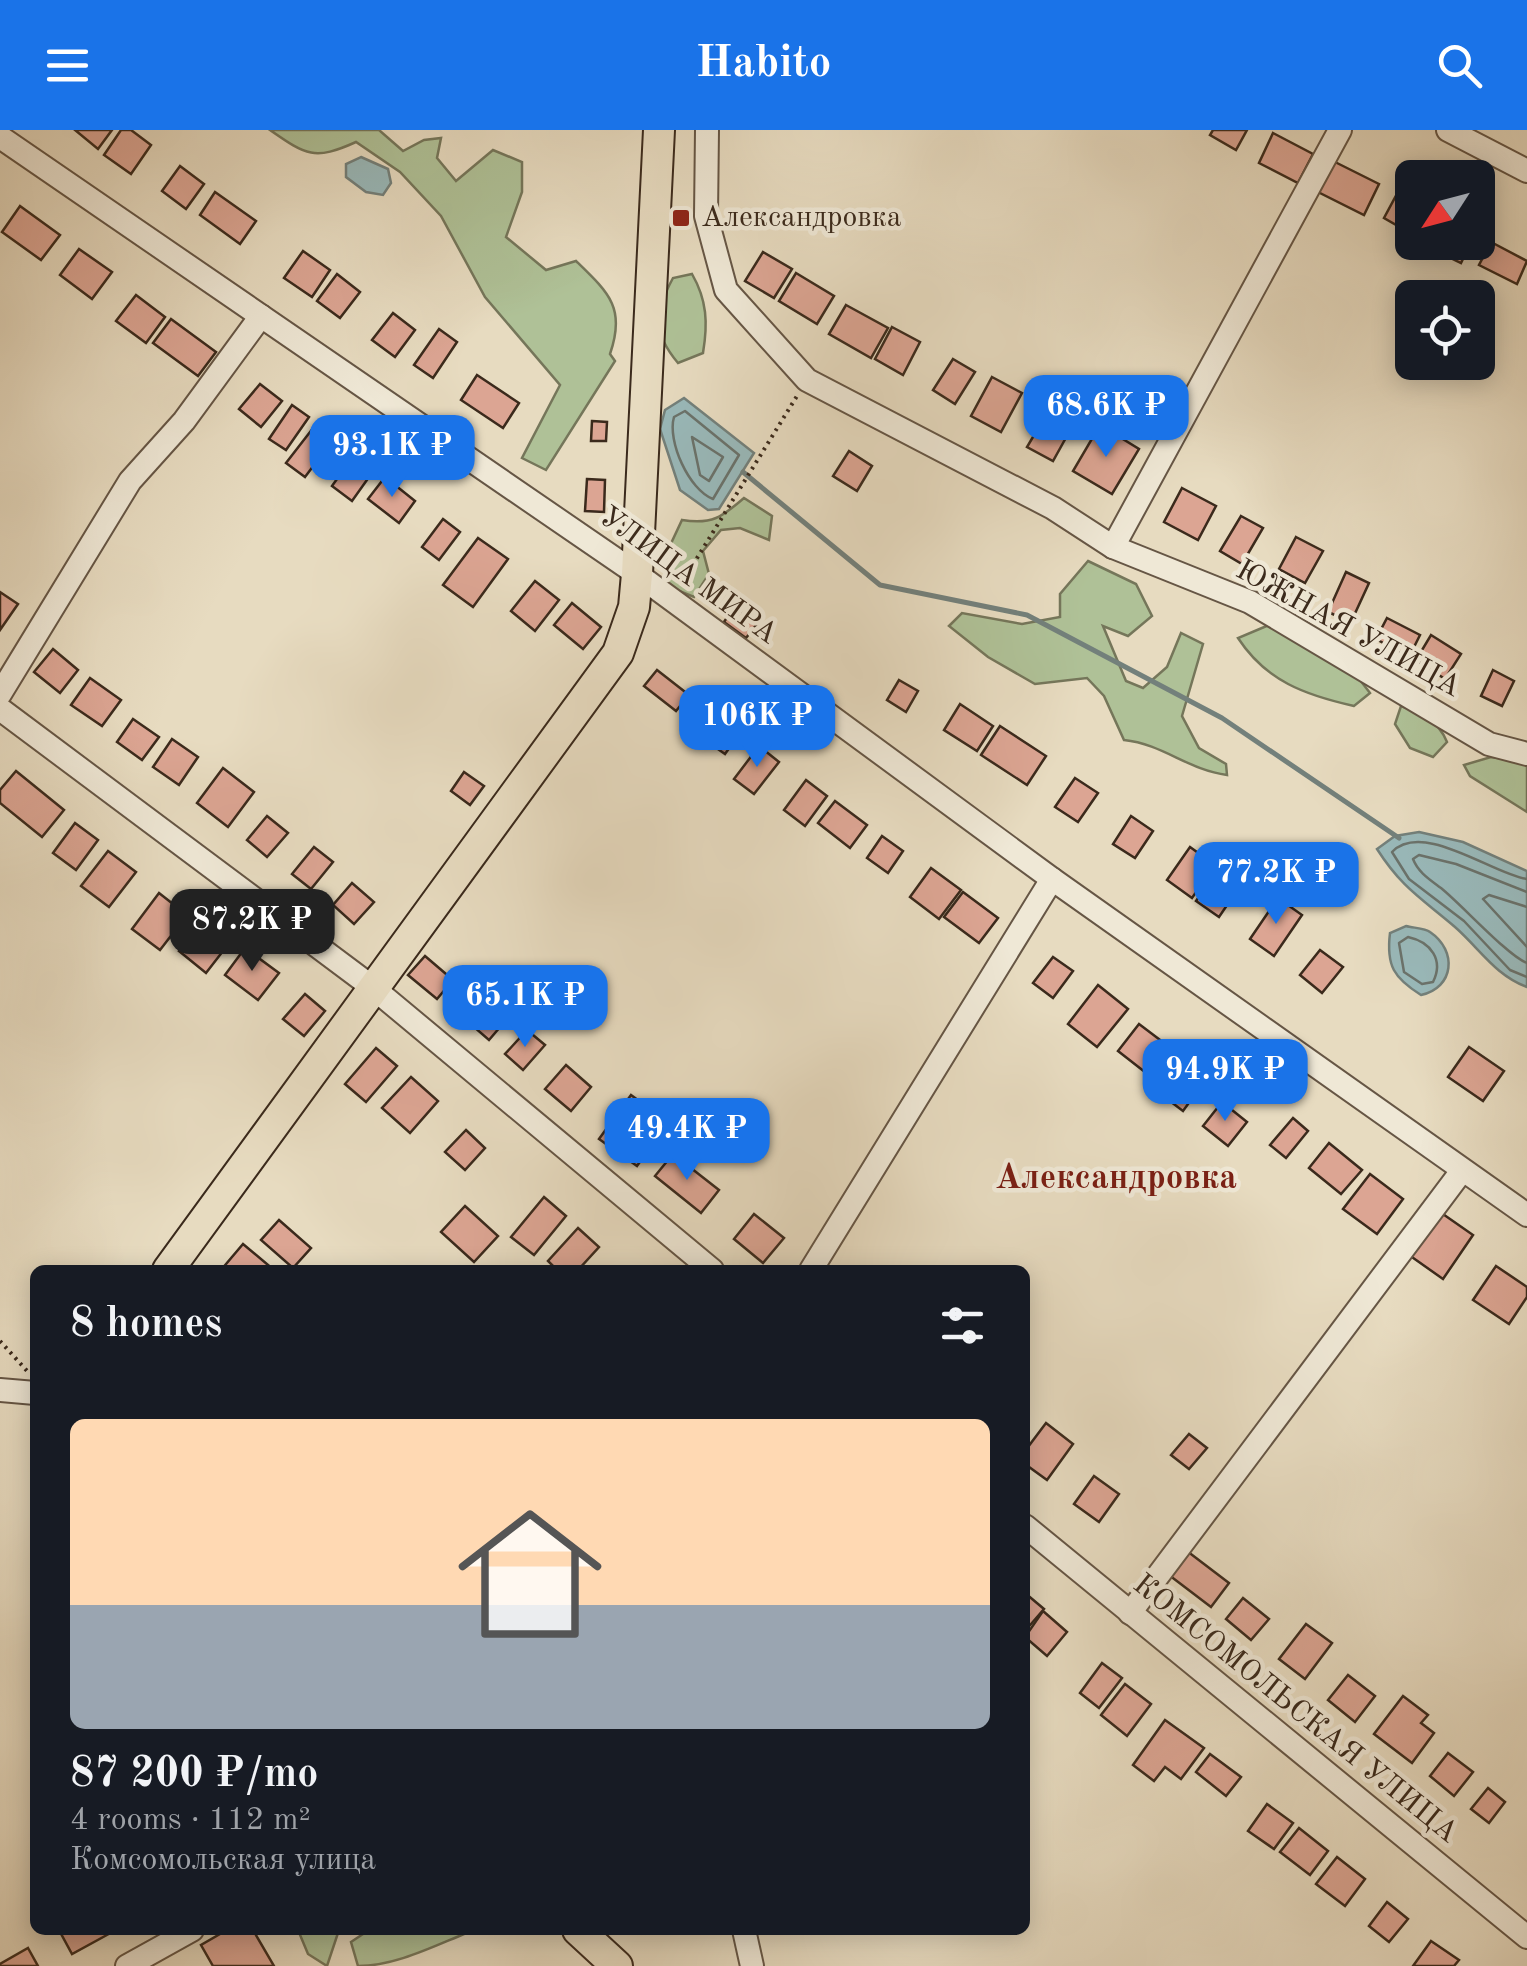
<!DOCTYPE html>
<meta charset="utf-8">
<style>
:root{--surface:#171b24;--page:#20242c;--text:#f1f3f6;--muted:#9ea1a6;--line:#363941;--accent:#1a73e8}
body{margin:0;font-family:"Old Standard TT",serif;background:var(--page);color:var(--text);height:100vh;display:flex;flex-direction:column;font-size:38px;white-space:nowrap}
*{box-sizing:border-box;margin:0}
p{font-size:32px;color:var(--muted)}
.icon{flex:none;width:55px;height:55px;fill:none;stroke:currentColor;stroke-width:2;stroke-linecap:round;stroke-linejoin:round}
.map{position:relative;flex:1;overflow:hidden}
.panel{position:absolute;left:30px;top:1135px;width:1000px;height:670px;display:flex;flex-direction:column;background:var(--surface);border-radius:15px;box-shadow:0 5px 25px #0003}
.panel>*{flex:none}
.needle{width:65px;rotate:234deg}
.buttons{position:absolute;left:1395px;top:30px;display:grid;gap:20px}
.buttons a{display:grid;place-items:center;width:100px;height:100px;border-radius:15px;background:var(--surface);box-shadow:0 5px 25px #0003;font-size:50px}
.price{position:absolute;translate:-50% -85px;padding:0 22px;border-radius:20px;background:var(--accent);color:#fff;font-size:32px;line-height:65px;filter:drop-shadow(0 2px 5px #0008)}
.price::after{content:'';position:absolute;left:50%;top:60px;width:30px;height:22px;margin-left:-15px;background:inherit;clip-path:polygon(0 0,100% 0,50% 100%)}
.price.current{background:#222;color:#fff}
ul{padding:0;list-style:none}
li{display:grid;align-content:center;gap:20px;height:530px;padding:0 40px}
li+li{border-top:2px solid var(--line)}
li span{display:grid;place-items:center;height:310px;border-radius:15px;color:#555}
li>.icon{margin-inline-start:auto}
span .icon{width:180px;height:180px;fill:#fffc;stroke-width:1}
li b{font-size:42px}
h2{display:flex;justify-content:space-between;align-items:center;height:120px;padding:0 40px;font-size:42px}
header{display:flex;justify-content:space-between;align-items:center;height:130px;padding:0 40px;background:var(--accent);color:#fff;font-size:45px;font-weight:700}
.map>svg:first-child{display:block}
</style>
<header><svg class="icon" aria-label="menu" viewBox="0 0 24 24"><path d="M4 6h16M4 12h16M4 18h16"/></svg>Habito<svg class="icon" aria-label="search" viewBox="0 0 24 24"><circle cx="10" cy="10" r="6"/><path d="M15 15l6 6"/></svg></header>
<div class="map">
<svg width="1527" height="1836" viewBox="0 0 1527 1836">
<rect width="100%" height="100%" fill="#e7dbc0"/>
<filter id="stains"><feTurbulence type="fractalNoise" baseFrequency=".002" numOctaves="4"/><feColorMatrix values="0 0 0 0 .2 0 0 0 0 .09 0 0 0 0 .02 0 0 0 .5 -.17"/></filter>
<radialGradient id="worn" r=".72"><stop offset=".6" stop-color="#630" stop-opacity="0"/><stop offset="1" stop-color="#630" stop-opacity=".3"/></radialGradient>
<g fill="#afc197" stroke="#75765a" stroke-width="2.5">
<path d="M270 0H379L403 21 424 10 441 8 437 28 456 51 493 20 522 32V62L506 107 546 140 576 131C609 163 626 178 610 224L615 231 546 340 522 328 560 255 485 167 441 86 400 42 356 12C314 31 306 25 270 0Z"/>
<path d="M692 144C707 170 708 193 703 223L678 233C652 202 654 183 673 148Z"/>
<path d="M744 368 772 386 769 410 740 398 721 400 703 421 709 444 694 467 667 456V422L682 390C712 395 722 387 744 368Z"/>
<path d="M1088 431 1136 454 1152 486 1128 506 1103 496 1126 551 1143 558 1167 537 1181 503 1203 514 1182 586 1199 618 1226 634 1227 645C1188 640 1163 614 1124 610L1104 566 1087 548 1035 554 988 527 949 496 962 483 1022 494 1060 487V464Z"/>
<path d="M1269 495 1360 550 1370 563 1354 576C1305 565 1266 551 1238 508Z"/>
<path d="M1401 576C1422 583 1438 590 1447 612L1433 627 1410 618 1395 594Z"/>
<path d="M1491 627 1527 632V682L1470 646 1464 635Z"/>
<path d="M298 1800H339L327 1836 308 1824Z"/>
<path d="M369 1800H464V1804C430 1818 394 1836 358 1836L351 1812Z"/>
</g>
<g fill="#99b9ba" stroke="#73807b" stroke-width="2.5">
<path d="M361 27 388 39 391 53 383 65 366 62 346 47V34Z"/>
<path d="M684 268 754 323 719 379 708 380 680 360 660 299 665 280Z"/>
<path d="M1419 702 1463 712 1527 741V857C1495 845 1480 819 1455 797 1421 768 1402 758 1377 719L1395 706Z"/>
<path d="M1406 796C1413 798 1425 798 1430 802 1458 821 1454 858 1421 865 1394 848 1386 836 1390 803Z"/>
</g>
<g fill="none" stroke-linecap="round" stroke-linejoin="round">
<g stroke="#6a726b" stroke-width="2.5">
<path d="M685 281 739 325 713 369C689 360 667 311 674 287Z"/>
<path d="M692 307 723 327 709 351 700 345Z"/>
<path d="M1527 749C1494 745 1423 690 1392 722L1409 749 1464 791 1510 840 1527 847"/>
<path d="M1527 762 1456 734 1419 725 1413 729C1418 742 1429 749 1441 758 1462 775 1508 826 1527 833"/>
<path d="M1527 777 1489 765 1483 769 1527 817"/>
<path d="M1408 807C1431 812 1444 830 1433 852L1422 854 1404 842 1399 813Z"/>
</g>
<path stroke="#73807b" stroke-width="5" d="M743 342 880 455 1027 485 1222 588 1399 708"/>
</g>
<g fill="#dca593" stroke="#3b2a1c" stroke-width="2.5">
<path d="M75 0H112L98 19Z"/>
<path d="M121 0H131L151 15 131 44 104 25Z"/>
<path d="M1213 0H1247L1236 20 1210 5Z"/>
<path d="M1273 3 1313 24 1298 53 1259 33Z"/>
<path d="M1331 30 1379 54 1364 85 1316 61Z"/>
<path d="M180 36 204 54 186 79 162 61Z"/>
<path d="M215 62 256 91 240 114 200 85Z"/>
<path d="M1398 62 1412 69V104L1384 88Z"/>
<path d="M20 76 60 105 41 130 2 102Z"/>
<path d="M1430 112H1471L1461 133 1428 117Z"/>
<path d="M1491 112 1527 131 1517 154 1479 135Z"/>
<path d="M79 119 112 142 92 169 60 145Z"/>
<path d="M303 121 330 140 312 167 284 148Z"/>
<path d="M763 122 792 139 774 168 745 151Z"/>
<path d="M796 143 834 166 817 194 779 171Z"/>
<path d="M337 144 360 162 340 188 317 171Z"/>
<path d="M136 165 165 187 146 213 116 191Z"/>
<path d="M846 175 888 198 871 228 829 204Z"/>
<path d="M393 183 415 200 395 227 372 210Z"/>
<path d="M171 189 216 222 198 246 153 213Z"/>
<path d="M892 197 920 212 903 245 875 229Z"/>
<path d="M439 199 457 212 433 248 414 235Z"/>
<path d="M953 229 975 242 955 274 933 260Z"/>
<path d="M477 245 519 273 503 298 461 270Z"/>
<path d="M992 247 1022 263 1001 302 971 286Z"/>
<path d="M260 254 282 271 261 297 239 279Z"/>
<path d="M292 275 309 287 286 320 269 309Z"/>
<path d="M1043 290 1068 304 1053 331 1027 317Z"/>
<path d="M592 291 607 292 606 311H591Z"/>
<path d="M317 293 335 307 305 347 286 333Z"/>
<path d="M1100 295 1139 319 1112 364 1073 341Z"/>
<path d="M849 321 872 336 857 361 833 346Z"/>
<path d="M354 325 374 340 352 371 332 356Z"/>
<path d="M385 347 415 371 399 393 368 369Z"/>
<path d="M587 349 605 350 604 382 585 381Z"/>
<path d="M1182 358 1216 376 1198 410 1164 392Z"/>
<path d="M1241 386 1263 398 1242 434 1220 421Z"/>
<path d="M443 389 460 402 439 430 422 417Z"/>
<path d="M1296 407 1323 421 1305 453 1279 439Z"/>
<path d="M478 408 508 429 473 477 443 455Z"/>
<path d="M1346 442 1369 453 1351 492 1328 482Z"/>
<path d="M535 451 559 470 535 501 511 481Z"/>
<path d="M0 462 18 474 0 500Z"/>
<path d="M572 473 601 497 583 519 554 495Z"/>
<path d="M734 477 757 494 746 508 724 492Z"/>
<path d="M1387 488 1420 505 1409 527 1376 509Z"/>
<path d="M1431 505 1461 524 1445 549 1416 530Z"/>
<path d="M53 519 78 540 60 563 34 542Z"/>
<path d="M657 540 689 565 676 581 644 556Z"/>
<path d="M1493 540 1514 551 1502 576 1481 566Z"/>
<path d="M90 548 121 570 102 596 71 575Z"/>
<path d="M899 550 918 561 906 582 887 570Z"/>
<path d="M960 574 993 596 977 621 944 600Z"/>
<path d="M133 589 159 607 142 630 117 612Z"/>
<path d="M720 589 740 603 725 624 705 610Z"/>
<path d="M1000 596 1046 626 1027 655 981 625Z"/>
<path d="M172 609 198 627 179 655 153 637Z"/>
<path d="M759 616 779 632 754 664 734 649Z"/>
<path d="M223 638 254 662 228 697 197 673Z"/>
<path d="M16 641 64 680 42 707 0 673V660Z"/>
<path d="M464 642 484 656 470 675 451 661Z"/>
<path d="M1075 648 1098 663 1078 692 1055 677Z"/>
<path d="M806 650 827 666 805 696 784 680Z"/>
<path d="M835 671 867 695 850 718 818 693Z"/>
<path d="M267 686 288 703 267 727 247 710Z"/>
<path d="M1131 686 1153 701 1135 728 1113 714Z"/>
<path d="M75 693 98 710 76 740 53 723Z"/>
<path d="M882 706 903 721 888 743 867 728Z"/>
<path d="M314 717 333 732 311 759 292 744Z"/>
<path d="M1190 717 1215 735 1192 768 1167 750Z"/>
<path d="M108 721 136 742 109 777 81 756Z"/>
<path d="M931 738 961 760 939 789 910 767Z"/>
<path d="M1216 743 1238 759 1219 787 1196 771Z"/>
<path d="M352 753 374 772 354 794 333 775Z"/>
<path d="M963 762 998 788 979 813 944 787Z"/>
<path d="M159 763 187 785 160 820 132 799Z"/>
<path d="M1278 768 1302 785 1274 826 1250 809Z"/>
<path d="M204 791 230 812 206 843 179 821Z"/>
<path d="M245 818 279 843 258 870 225 845Z"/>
<path d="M1320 820 1343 837 1322 863 1300 845Z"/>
<path d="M425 826 453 850 437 869 408 845Z"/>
<path d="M1053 827 1073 841 1053 868 1033 853Z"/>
<path d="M473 850 512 883 489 910 450 876Z"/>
<path d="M1098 855 1128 879 1097 917 1068 894Z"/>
<path d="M305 864 325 881 304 906 283 889Z"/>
<path d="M1139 894 1172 919 1150 946 1118 921Z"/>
<path d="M527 900 545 915 523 940 505 924Z"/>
<path d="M1469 917 1504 941 1483 971 1448 947Z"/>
<path d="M376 918 397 936 366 972 345 954Z"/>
<path d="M1190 918 1226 942 1211 962 1201 956 1183 981 1158 962Z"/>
<path d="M566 935 591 957 571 981 545 959Z"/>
<path d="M411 947 438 971 410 1003 382 978Z"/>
<path d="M631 965 668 992 637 1036 599 1009Z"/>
<path d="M1222 972 1247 992 1228 1016 1203 996Z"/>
<path d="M1293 988 1308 1001 1286 1028 1270 1015Z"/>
<path d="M466 1000 485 1018 465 1040 445 1022Z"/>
<path d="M1329 1013 1362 1040 1341 1064 1309 1038Z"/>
<path d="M673 1024 719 1060 701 1083 655 1046Z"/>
<path d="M1370 1044 1403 1069 1377 1104 1343 1079Z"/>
<path d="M544 1067 566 1086 534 1125 511 1107Z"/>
<path d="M465 1076 498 1106 474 1132 441 1102Z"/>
<path d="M1440 1082 1473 1105 1443 1149 1409 1125Z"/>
<path d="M754 1084 784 1108 763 1133 734 1109Z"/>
<path d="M279 1090 311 1118 293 1138 261 1110Z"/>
<path d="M578 1098 599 1117 578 1140H557L548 1131Z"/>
<path d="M243 1114 274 1140H221Z"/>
<path d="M1496 1136 1527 1157V1167L1509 1194 1473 1170Z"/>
<path d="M1046 1293 1073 1314 1047 1350 1025 1334V1321Z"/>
<path d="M1189 1304 1207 1318 1189 1339 1171 1325Z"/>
<path d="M1094 1346 1119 1364 1099 1392 1074 1374Z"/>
<path d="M1183 1418 1229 1453 1211 1477 1165 1442Z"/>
<path d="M1025 1463 1044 1479 1025 1501Z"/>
<path d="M1243 1468 1269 1489 1251 1510 1226 1489Z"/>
<path d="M1043 1481 1067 1502 1047 1526 1025 1507Z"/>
<path d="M1306 1494 1332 1513 1305 1549 1279 1529Z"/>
<path d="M1102 1533 1122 1548 1099 1578 1080 1563Z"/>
<path d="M1348 1545 1375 1566 1355 1592 1328 1570Z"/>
<path d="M1125 1554 1151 1574 1127 1606 1101 1585Z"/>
<path d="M1403 1566 1428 1585 1421 1593 1434 1603 1412 1633 1374 1604Z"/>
<path d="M1165 1590 1204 1618 1181 1649 1165 1637 1154 1651 1133 1635Z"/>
<path d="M1448 1623 1473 1642 1454 1666 1430 1646Z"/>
<path d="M1210 1624 1241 1647 1226 1666 1196 1642Z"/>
<path d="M1488 1658 1505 1672 1489 1693 1471 1679Z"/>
<path d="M1267 1674 1293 1693 1274 1719 1248 1701Z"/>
<path d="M1299 1698 1328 1721 1310 1745 1280 1722Z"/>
<path d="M1337 1727 1365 1749 1345 1776 1316 1754Z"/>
<path d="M1387 1772 1408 1789 1389 1812 1369 1796Z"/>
<path d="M59 1800H116L72 1824Z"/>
<path d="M227 1800H253L274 1836H213L201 1815Z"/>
<path d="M1431 1811 1459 1830 1454 1836H1413Z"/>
<path d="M28 1818 38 1836H0V1834Z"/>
</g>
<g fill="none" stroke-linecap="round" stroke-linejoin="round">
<defs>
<g id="minor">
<path d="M707 0 706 86 726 160 807 250 1053 378 1113 417 1250 472 1489 614 1527 624"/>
<path d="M1448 0 1527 41"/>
<path d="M0 7 637 444 1052 749 1527 1085"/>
<path d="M1113 417 1340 0"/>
<path d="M0 564 130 351 184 291 261 186"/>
<path d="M0 579 372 857 712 1140"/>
<path d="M811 1140 1052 749"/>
<path d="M0 1260 35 1263"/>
<path d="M1025 1396 1527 1807"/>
<path d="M1130 1483 1461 1042"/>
<path d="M744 1800 752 1836"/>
<path d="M127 1836 192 1800"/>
</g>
<g id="major">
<path d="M168 1140 618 523 634 477 637 444 659 0"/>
<path d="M578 1800 617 1836"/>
</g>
</defs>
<use href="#minor" stroke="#665645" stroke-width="26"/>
<use href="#major" stroke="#3b2a1c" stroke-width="34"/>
<g stroke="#3b2a1c" stroke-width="4" stroke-dasharray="2.5 5" stroke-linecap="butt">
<path d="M681 454 797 266"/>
<path d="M0 1211 28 1242"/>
</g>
<use href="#minor" stroke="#efe8d6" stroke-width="22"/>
<use href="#major" stroke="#e7dbc0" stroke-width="30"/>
</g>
<rect fill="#8f2418" stroke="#efe8d6" stroke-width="4" x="671" y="78" width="20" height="20" rx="5"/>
<g text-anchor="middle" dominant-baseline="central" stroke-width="9" stroke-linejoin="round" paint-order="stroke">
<g font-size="30" fill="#3b2a1c" stroke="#efe8d6" text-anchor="start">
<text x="701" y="88">Александровка</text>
</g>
<g font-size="30" fill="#3b2a1c" stroke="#efe8d6">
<text transform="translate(688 446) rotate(36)">УЛИЦА МИРА</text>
<text transform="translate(1348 499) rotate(29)">ЮЖНАЯ УЛИЦА</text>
<text transform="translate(1295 1579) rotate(39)">КОМСОМОЛЬСКАЯ УЛИЦА</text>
</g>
<g font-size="35" font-weight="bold" fill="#7a1f14" stroke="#efe8d6">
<text x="1116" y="1048">Александровка</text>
</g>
</g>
<rect width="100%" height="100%" filter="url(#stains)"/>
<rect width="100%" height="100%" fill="url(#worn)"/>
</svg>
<div class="buttons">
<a><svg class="needle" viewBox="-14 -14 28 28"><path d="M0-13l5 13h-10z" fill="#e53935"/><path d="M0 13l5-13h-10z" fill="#9ea1a6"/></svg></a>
<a><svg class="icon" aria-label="locate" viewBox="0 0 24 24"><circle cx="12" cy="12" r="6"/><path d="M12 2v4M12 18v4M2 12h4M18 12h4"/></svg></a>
</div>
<b class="price" style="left:1106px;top:330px">68.6K ₽</b>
<b class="price" style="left:392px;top:370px">93.1K ₽</b>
<b class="price" style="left:757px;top:640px">106K ₽</b>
<b class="price" style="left:1276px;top:797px">77.2K ₽</b>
<b class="price current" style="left:252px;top:844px">87.2K ₽</b>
<b class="price" style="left:525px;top:920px">65.1K ₽</b>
<b class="price" style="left:1225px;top:994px">94.9K ₽</b>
<b class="price" style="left:687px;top:1053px">49.4K ₽</b>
<section class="panel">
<h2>8 homes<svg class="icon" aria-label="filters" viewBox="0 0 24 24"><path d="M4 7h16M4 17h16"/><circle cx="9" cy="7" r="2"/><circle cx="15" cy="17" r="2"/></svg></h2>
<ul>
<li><span style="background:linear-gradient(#ffd9b3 60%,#9aa5b1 0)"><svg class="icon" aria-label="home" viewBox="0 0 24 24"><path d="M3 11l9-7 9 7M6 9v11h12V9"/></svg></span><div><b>87 200 ₽/mo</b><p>4 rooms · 112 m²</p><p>Комсомольская улица</p></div></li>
</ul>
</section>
</div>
